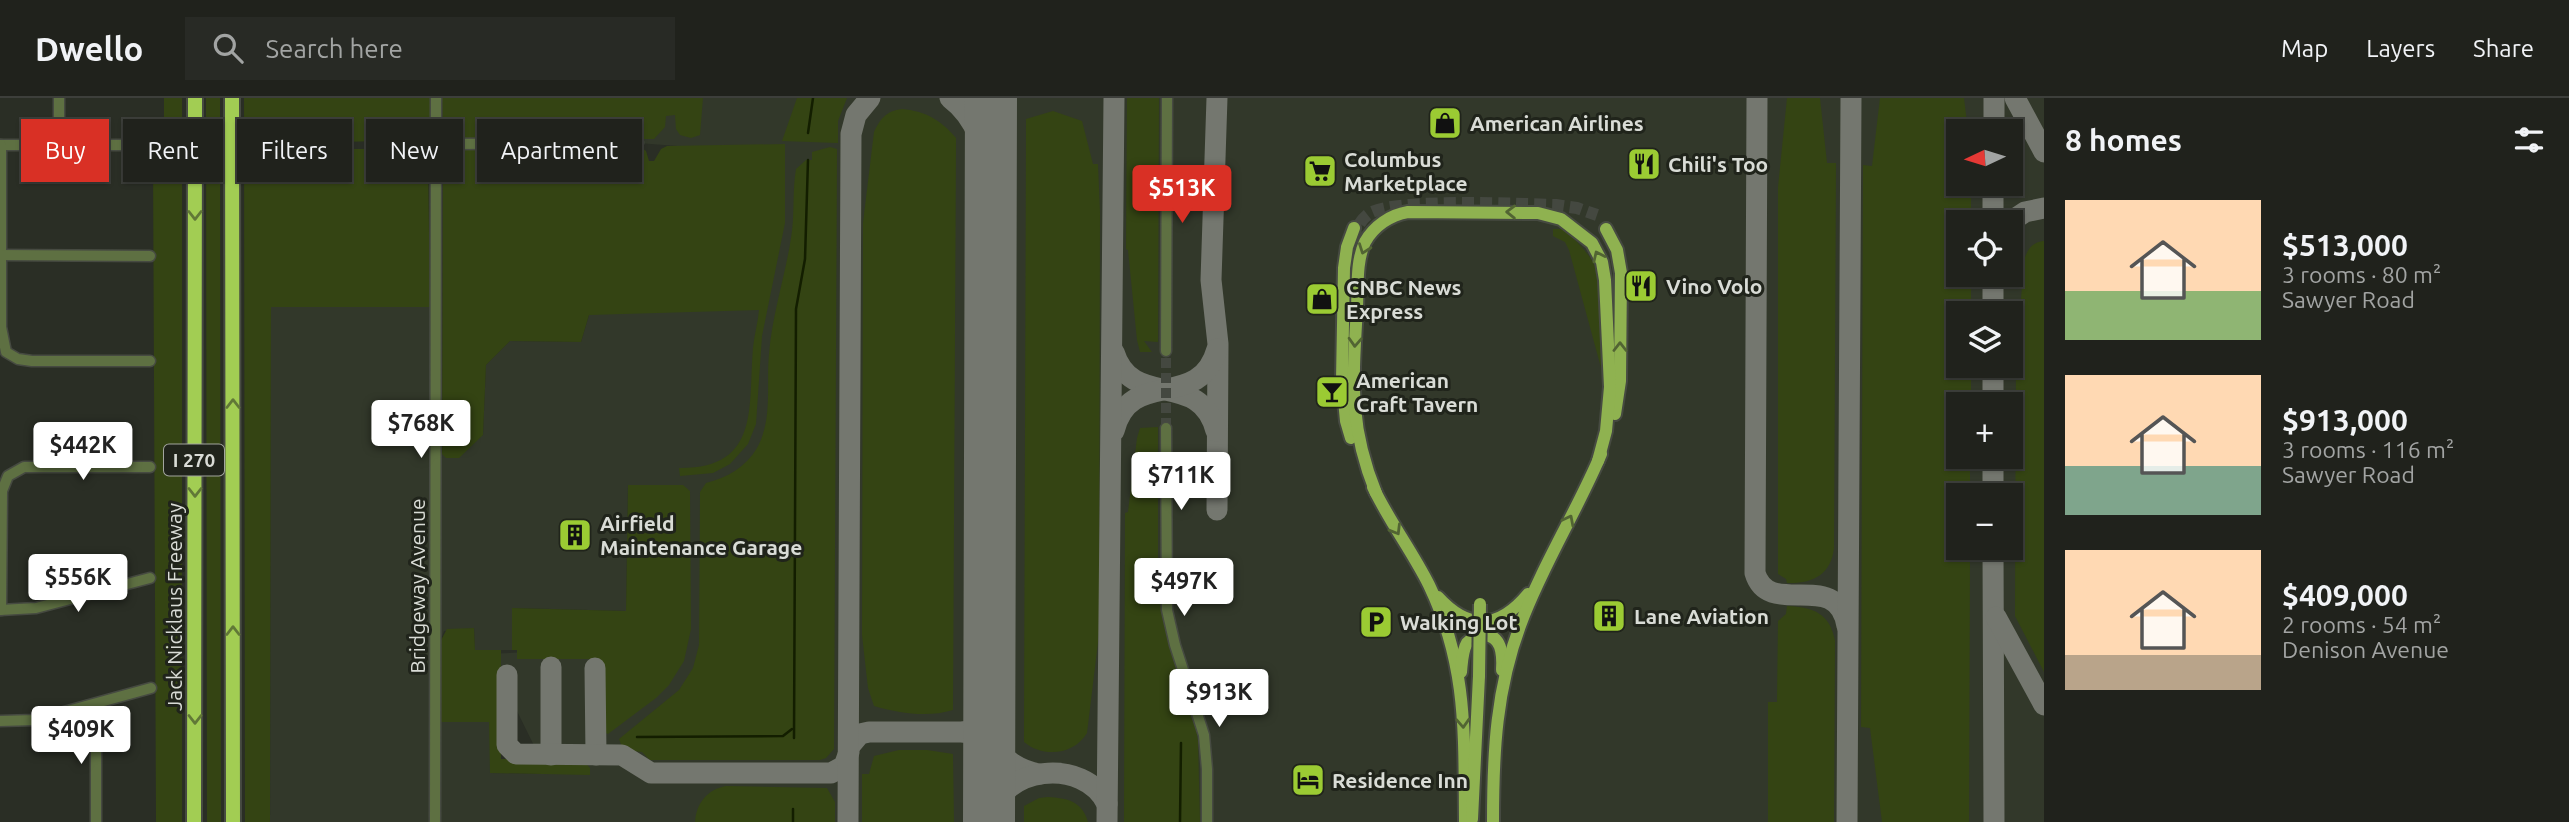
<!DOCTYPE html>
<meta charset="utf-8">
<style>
:root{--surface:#20221c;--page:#282a25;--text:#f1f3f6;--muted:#a2a4a3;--line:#3d3f3b;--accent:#d93025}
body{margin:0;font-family:Ubuntu,sans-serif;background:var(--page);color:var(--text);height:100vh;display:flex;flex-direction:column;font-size:26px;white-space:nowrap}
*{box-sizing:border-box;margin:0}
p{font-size:23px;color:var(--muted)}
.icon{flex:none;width:38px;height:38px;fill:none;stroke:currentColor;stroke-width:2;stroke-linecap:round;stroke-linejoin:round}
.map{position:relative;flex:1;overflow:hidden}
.sheet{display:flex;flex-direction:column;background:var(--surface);width:525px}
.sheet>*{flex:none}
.guide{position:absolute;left:21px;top:21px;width:665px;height:63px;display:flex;gap:14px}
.needle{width:46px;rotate:266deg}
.tools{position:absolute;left:1946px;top:21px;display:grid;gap:14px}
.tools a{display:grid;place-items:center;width:77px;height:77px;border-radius:0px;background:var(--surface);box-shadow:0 2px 5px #0004,0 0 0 2px var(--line);font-size:35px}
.price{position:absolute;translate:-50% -60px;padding:0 16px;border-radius:7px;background:#fff;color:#222;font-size:23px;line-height:46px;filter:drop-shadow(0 2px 4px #0008)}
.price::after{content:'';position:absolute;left:50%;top:42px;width:21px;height:16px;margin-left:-10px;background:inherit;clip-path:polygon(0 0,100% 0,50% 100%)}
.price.active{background:var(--accent);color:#fff}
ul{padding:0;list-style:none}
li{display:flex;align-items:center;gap:21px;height:175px;padding:0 21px}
li span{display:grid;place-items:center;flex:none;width:196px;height:140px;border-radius:0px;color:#555}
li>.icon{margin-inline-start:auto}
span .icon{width:84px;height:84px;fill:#fffc;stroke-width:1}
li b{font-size:30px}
h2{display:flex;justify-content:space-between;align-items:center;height:84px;padding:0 21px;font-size:30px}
.pill{padding:0 24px;border-radius:0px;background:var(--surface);box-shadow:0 2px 5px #0004,0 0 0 2px var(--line);font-size:24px;line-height:63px}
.pill.active{background:var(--accent);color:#fff}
header{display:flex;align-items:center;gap:42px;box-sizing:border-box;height:98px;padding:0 35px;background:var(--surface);border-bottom:2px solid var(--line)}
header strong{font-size:33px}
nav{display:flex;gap:38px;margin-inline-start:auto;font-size:24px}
.search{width:490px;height:63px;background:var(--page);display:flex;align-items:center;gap:18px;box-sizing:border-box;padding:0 24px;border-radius:0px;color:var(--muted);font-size:26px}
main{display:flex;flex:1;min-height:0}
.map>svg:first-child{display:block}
</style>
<header>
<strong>Dwello</strong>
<div class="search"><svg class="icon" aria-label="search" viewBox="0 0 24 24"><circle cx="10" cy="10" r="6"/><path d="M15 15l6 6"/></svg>Search here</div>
<nav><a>Map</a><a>Layers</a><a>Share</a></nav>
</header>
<main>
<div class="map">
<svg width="2044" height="724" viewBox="0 0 2044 724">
<rect width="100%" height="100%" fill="#2a2e25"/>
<path fill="#32382a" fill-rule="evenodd" d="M638 0H2044V724H270L271 209H442V356L483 337 486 267 510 243 581 244 589 217 677 48 638 45ZM1958 33H2011V86H1958ZM1958 124H2011V177H1958ZM1958 215H2011V268H1958ZM1958 306H2011V359H1958ZM628 388 681 547 489 556 548 676 490 675V624H441L440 544 444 533 474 530 475 552H512L513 510 626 513ZM1958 397H2011V450H1958Z"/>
<g fill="#344413">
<path d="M164 0H182V724H156L153 58 164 53Z"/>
<path d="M206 0H220L221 724H207Z"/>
<path d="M244 0H430C430 15 433 36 416 42L266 46V51H413L424 55 428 59 430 209H271L270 724H245Z"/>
<path d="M442 0H703L700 37 691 40 680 37 676 31 675 17 666 18 665 29 654 41H450L443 31Z"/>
<path d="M797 0H847L838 23V45L782 43Z"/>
<path d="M1127 0H1159L1158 244 1144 243 1152 254H1140L1137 242 1128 152 1126 151Z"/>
<path d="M1787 0H1820L1827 65H1836L1834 450C1831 477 1812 486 1787 485L1786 481 1778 476V89Z"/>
<path d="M1880 0H1964L1968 33H1958V86H1971V124H1958V177H1971V215H1958V268H1971V306H1958V359H1970V397H1958V450H1970L1969 724H1882L1870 630 1861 629 1863 67 1872 68Z"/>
<path d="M902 11C925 13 941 22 956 40L953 612C927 620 899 615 874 608L868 590 862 537 863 125 874 34C880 21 886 13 902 11Z"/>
<path d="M1053 13 1082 23 1093 66H1098L1100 115 1099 536 1087 635C1074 657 1043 660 1024 644L1026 21Z"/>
<path d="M785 46V125L762 238 756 326 748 346 730 366 713 375 680 378 679 370C761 371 748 308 753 250 754 237 758 225 759 212L589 217 581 244 510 243 486 267 483 337 459 360H446L442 356 443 59 445 55 454 49H641L646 53 649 63H654L661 51 667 48Z"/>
<path d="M830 49 837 51 834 651 826 660 820 662H650L642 654 623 652 619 641 679 592 693 570 699 547 700 394 706 385C727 380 746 369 757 350 773 321 766 287 769 256 772 217 785 179 791 140 795 118 792 94 796 71L806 62H812V54Z"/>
<path d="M1553 131H1564C1574 141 1586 152 1593 164 1605 187 1602 249 1603 277L1569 152 1565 144 1553 138Z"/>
<path d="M2043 143H2044V574L2015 518 2016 252 2025 159C2029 149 2033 145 2043 143Z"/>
<path d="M1158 329V487L1167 540 1195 624 1198 643 1200 724H1124L1125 415 1128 414 1137 340 1140 330Z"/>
<path d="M628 387H683L690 393 691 531 684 563 669 587 656 600 608 636 602 633 599 628 598 561H517V552H512V510L626 513Z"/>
<path d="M1787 508C1813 509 1830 515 1835 543L1834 724H1768V604H1777L1778 523 1786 516Z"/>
<path d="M474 530 475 552H501V661H582L590 670V677L490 675 489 624H441L440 544 447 531Z"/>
<path d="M899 652H927L953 656 954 724H862V676H869L874 658Z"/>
<path d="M726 688 827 690 835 704V724H695C696 705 708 691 726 688Z"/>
<path d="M1048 699C1067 700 1082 703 1088 724H1024V708L1039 700Z"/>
</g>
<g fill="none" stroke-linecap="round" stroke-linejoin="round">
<g stroke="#131e00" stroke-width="2.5">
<path d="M808 35 813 0"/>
<path d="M637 639 783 638 792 631"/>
<path d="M794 640 796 211 805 161 808 62"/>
<path d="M793 724V711"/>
<path d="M1180 724 1181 645"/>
</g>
<g stroke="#74776f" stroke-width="21">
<path d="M950 0C977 20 985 52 991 84"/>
<path d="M1217 0 1211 182 1218 246 1217 412"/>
<path d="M1757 0 1755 475C1769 522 1837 469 1847 528"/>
<path d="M2015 0 2044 54"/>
<path d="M991 25 994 11 1001 0"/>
<path d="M1994 33V0"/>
<path d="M1993 124V86"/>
<path d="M2010 124 2025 114 2044 110"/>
<path d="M1993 177V215"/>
<path d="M1114 254C1132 313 1200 270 1216 333"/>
<path d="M1993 268V306"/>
<path d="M1114 333C1130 268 1199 315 1217 251"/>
<path d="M1993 359V397"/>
<path d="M1993 450 1994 724"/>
<path d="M1996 519 2044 607"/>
<path d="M551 569V657"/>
<path d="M595 570 596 657"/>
<path d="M507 577V647L516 656 622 657 651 675H831L844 668 849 654"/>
<path d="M963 634C980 633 986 626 989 610"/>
<path d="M849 649 860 636 869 634H973C1000 645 1001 669 1039 676"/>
<path d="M848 724 851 36 856 17 870 0"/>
<path d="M990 724C998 666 1085 659 1107 706"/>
<path d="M1107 724 1114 0"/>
<path d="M1847 724 1851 0"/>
</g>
<path stroke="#74776f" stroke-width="52" d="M989 724 991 0"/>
<path stroke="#444840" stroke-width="10" stroke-dasharray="10 5" stroke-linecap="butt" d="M1166 330V253"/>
<path stroke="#444840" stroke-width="12" stroke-dasharray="12 6" stroke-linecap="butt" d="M1352 142C1356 133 1360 121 1370 115 1398 100 1518 106 1556 107L1577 110 1597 117"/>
<defs>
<g id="minor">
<path d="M59 0V47"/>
<path d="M436 46 638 45"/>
<path d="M0 47H161"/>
<path d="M1 47V229L6 254 18 261 32 263H150"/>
<path d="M0 157 150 158"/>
<path d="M1166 253 1167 0"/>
<path d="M1166 330 1167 512 1175 547 1204 637 1207 671V724"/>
<path d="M0 512 36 510 150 480"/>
<path d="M1 512 2 393 8 378 24 369H150"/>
<path d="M87 608 96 652V724"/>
<path d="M0 623 35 622 151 590"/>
<path d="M435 724 436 0"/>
</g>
<g id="major">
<path d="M1606 131 1617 152 1621 175 1620 283 1615 316"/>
<path d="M1351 340 1346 323 1342 282 1344 170 1347 149 1354 130"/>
<path d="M1373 389C1389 423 1412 453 1429 487 1468 568 1464 637 1465 724"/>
<path d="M1376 395C1348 326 1353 281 1357 209 1358 188 1356 163 1365 144 1374 128 1390 117 1408 114L1538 115 1561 121 1592 145 1602 164 1605 182 1610 289 1606 333 1598 363"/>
<path d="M1438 499C1469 533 1499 531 1528 496"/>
<path d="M1461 574C1462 565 1462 553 1467 545 1471 541 1476 538 1482 537 1502 536 1503 557 1502 572"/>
<path d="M1472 721 1479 578"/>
<path d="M1493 724C1493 654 1496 591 1521 525 1543 466 1577 413 1601 356"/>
</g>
<g id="highway">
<path d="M232 0 233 724"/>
<path d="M194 724 195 0"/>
</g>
</defs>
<use href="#minor" stroke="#464a41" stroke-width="13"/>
<use href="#major" stroke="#464a41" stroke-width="16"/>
<use href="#highway" stroke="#464a41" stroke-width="18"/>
<use href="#minor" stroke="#5e7042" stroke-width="10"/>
<use href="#major" stroke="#8fb250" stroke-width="12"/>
<use href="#highway" stroke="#a2cd53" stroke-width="14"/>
<defs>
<path id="major-bridge" d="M1479 578 1480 506"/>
</defs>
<use href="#major-bridge" stroke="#464a41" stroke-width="16" stroke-linecap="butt"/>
<use href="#major-bridge" stroke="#8fb250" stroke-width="12"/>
</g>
<defs><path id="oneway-chevron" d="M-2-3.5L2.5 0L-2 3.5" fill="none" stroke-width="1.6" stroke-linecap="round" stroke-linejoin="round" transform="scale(1.75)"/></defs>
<g stroke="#526433">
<use href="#oneway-chevron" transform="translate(1511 114) rotate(-179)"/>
<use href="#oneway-chevron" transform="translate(1364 151) rotate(110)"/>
<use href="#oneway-chevron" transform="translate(1598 158) rotate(-115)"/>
<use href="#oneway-chevron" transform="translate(1355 244) rotate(93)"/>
<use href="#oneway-chevron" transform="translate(1620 249) rotate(-90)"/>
<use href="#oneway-chevron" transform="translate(1569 422) rotate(-63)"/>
<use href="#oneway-chevron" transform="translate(1396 432) rotate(59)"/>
<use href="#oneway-chevron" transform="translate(1463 625) rotate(87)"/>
</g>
<g stroke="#617837">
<use href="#oneway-chevron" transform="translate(195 117) rotate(90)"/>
<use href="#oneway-chevron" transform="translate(233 306) rotate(-90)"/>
<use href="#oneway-chevron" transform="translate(195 394) rotate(90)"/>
<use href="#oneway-chevron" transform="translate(233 533) rotate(-90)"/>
<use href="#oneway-chevron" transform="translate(195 621) rotate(90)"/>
</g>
<defs>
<symbol id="shop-square" viewBox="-11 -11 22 22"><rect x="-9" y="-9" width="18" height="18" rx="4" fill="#9bcb33" stroke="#20241b"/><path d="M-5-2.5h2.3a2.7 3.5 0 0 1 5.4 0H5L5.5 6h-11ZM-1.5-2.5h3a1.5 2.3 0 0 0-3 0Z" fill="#111"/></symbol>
<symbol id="restaurant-square" viewBox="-11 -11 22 22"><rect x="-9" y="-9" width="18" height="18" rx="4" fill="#9bcb33" stroke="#20241b"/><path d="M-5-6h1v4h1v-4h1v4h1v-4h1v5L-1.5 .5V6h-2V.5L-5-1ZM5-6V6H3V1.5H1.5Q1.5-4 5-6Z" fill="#111"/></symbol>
<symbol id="supermarket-square" viewBox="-11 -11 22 22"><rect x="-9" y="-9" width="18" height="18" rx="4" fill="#9bcb33" stroke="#20241b"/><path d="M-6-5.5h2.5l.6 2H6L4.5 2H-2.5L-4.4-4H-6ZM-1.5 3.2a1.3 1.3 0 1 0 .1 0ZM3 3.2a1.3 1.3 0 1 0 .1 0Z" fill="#111"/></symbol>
<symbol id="bar-square" viewBox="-11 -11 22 22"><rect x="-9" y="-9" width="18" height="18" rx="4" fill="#9bcb33" stroke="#20241b"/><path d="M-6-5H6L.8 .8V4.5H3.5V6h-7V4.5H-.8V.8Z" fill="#111"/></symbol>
<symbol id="building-square" viewBox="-11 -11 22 22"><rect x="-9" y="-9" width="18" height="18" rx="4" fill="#9bcb33" stroke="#20241b"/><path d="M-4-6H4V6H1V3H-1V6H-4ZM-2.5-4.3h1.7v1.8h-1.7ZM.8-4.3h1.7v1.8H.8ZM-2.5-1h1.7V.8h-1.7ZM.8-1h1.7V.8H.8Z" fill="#111"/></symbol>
<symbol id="parking-square" viewBox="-11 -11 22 22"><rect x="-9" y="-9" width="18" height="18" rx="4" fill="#9bcb33" stroke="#20241b"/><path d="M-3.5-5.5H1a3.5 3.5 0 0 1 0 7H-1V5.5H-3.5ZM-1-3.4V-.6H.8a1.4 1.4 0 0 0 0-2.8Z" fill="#111"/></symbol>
<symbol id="hotel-square" viewBox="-11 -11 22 22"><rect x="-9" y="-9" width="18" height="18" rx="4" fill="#9bcb33" stroke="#20241b"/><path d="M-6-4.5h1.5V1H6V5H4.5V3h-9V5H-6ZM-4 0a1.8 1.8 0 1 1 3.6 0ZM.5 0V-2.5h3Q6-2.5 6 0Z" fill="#111"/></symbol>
</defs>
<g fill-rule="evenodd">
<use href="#shop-square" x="1426" y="6" width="38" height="38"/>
<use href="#restaurant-square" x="1625" y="47" width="38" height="38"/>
<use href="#supermarket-square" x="1301" y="54" width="38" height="38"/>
<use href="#restaurant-square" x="1622" y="169" width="38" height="38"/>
<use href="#shop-square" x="1303" y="182" width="38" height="38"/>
<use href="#bar-square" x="1313" y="275" width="38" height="38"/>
<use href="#building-square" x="556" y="418" width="38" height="38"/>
<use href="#building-square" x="1590" y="499" width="38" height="38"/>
<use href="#parking-square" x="1357" y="505" width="38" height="38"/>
<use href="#hotel-square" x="1289" y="663" width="38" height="38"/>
</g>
<g text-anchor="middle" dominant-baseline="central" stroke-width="6" stroke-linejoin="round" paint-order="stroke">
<rect fill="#20241b" stroke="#a2a59e" stroke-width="2" x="164" y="346.5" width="60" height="31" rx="5"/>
<g font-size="19" font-weight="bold" fill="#d9dcd6">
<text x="194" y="362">I 270</text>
</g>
<g font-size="21" font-weight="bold" fill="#d9dcd6" stroke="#20241b" text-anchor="start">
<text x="1470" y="25">American Airlines</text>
<text x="1344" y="61">Columbus<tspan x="1344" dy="24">Marketplace</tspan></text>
<text x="1668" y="66">Chili's Too</text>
<text x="1666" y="188">Vino Volo</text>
<text x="1346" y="189">CNBC News<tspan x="1346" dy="24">Express</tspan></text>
<text x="1356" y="282">American<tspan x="1356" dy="24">Craft Tavern</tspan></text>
<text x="600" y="425">Airfield<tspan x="600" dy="24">Maintenance Garage</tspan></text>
<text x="1634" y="518">Lane Aviation</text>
<text x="1400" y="524">Walking Lot</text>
<text x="1332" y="682">Residence Inn</text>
</g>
<g font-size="21" fill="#d9dcd6" stroke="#20241b">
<text transform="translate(417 488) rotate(-90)">Bridgeway Avenue</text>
<text transform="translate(174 509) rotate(-90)">Jack Nicklaus Freeway</text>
</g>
</g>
</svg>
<div class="tools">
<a><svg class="needle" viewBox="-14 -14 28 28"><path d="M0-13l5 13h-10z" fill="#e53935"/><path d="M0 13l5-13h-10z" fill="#a2a4a3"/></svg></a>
<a><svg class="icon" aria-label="locate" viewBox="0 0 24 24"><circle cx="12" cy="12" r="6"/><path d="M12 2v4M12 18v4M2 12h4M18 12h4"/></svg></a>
<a><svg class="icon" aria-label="layers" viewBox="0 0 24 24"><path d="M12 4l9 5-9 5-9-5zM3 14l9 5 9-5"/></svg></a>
<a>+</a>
<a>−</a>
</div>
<b class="price active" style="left:1182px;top:127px">$513K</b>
<b class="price" style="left:421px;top:362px">$768K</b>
<b class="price" style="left:83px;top:384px">$442K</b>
<b class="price" style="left:1181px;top:414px">$711K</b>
<b class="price" style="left:78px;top:516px">$556K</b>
<b class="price" style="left:1184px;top:520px">$497K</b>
<b class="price" style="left:1219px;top:631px">$913K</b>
<b class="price" style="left:81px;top:668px">$409K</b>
<div class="guide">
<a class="pill active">Buy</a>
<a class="pill">Rent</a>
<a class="pill">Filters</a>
<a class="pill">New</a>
<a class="pill">Apartment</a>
</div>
</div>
<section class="sheet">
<h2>8 homes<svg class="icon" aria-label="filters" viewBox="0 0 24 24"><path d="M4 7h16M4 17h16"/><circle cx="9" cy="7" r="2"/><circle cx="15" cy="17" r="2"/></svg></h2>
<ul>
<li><span style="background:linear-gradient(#ffd9b3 65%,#8fb573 0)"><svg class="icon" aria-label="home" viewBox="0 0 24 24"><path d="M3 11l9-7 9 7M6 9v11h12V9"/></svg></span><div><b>$513,000</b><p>3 rooms · 80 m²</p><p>Sawyer Road</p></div></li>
<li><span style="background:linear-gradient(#ffd9b3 65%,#7fa58c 0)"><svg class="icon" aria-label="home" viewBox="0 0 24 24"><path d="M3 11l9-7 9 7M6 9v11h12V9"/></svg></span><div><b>$913,000</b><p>3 rooms · 116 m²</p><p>Sawyer Road</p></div></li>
<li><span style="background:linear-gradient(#ffd9b3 75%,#b9a48a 0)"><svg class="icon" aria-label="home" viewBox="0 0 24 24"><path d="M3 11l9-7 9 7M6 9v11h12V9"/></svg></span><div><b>$409,000</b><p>2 rooms · 54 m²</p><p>Denison Avenue</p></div></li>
</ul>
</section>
</main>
